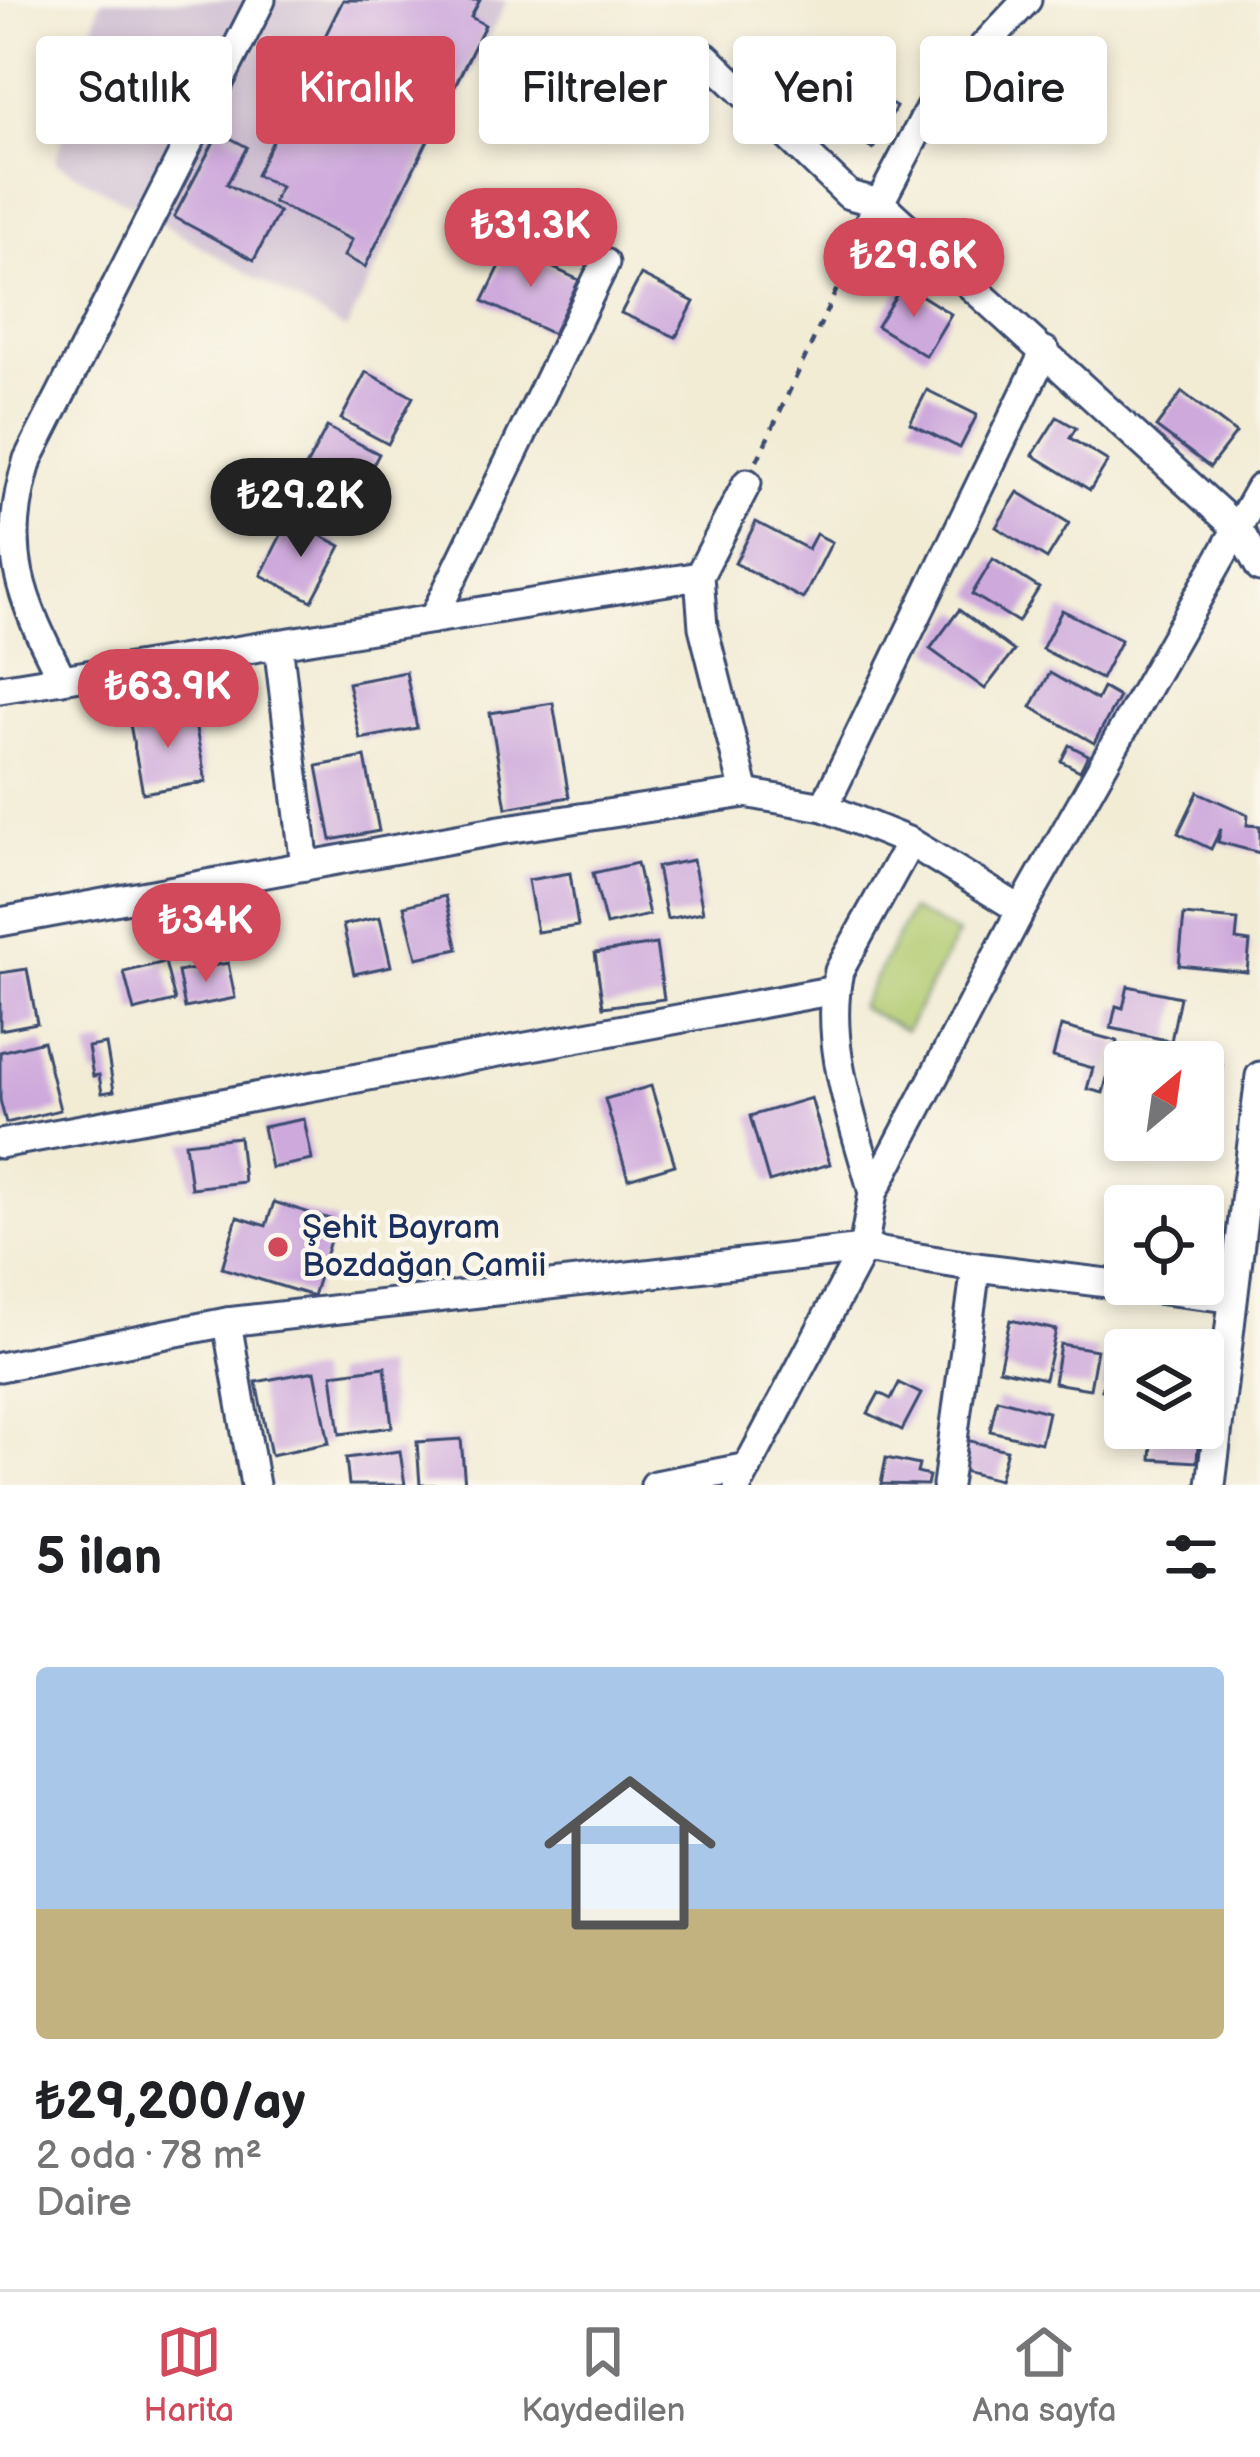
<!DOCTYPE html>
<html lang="tr">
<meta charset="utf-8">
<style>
:root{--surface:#fff;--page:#f2f2f2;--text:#202124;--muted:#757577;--line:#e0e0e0;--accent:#d1495b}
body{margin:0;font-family:"Balsamiq Sans",sans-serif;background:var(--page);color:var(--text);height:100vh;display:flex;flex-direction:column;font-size:45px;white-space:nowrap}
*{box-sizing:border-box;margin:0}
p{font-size:39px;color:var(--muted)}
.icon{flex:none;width:66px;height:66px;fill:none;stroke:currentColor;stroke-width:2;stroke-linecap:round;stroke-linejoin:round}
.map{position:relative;height:1485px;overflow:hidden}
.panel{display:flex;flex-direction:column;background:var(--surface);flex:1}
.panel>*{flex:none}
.banner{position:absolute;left:36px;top:36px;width:1188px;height:108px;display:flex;gap:24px}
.needle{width:78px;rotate:29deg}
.fabs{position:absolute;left:1104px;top:1041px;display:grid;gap:24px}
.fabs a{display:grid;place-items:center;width:120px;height:120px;border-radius:12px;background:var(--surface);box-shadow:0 6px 18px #0003;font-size:60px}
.price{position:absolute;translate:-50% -102px;padding:0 27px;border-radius:42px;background:var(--accent);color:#fff;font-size:39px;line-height:78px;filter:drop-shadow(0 3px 6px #0008)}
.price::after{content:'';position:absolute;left:50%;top:72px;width:36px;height:27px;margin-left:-18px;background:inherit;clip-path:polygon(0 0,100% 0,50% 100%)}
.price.current{background:#222;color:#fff}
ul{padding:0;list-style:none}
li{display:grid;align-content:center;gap:24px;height:636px;padding:0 36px}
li+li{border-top:3px solid var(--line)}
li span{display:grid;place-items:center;height:372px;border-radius:12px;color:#555}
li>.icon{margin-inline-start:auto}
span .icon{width:216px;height:216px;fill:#fffc;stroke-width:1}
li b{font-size:51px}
h2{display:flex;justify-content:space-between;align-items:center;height:144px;padding:0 36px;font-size:51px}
.pill{padding:0 42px;border-radius:12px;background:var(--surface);box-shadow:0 6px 18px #0003;font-size:42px;line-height:108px}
.pill.current{background:var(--accent);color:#fff}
.tabs{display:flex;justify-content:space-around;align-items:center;height:168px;border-top:3px solid var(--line);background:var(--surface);font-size:33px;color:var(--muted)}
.tabs a{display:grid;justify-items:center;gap:6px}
.tabs .current{color:var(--accent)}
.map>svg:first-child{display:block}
</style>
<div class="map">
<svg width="1260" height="1485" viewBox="0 0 1260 1485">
<rect width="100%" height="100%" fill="#fbf7ec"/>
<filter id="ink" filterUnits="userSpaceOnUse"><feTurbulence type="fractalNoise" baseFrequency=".00833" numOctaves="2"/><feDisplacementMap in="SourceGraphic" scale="24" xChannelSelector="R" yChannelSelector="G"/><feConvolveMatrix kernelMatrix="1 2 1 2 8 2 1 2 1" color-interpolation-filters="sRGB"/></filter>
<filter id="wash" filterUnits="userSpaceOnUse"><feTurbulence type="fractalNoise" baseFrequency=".004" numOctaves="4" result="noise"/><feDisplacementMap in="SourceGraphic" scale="48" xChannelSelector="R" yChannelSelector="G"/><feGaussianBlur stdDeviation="2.7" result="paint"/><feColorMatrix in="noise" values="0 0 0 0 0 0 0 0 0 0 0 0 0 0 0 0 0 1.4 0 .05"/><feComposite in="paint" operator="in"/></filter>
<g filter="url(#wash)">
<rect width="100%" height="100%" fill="#f2ecd5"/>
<path fill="#cebed1" d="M101 0H507L346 330 55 162Z"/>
<path fill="#b1ca70" stroke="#667c67" stroke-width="3" d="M911 910 958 934 906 1031 860 1007Z"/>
<g id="blocks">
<g fill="#cea9dc">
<path d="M343 0H480L471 17 485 25 365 267 344 256 352 240 273 202 281 187 256 175Z"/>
<path d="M844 77 896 107 873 149 821 119Z"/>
<path d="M219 132 247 147 227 184 279 212 254 260 174 217Z"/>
<path d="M509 247 579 280 553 334 483 301Z"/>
<path d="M641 275 694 302 676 337 621 313Z"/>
<path d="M903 284 951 314 926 356 877 326Z"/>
<path d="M366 372 413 397 388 444 341 419Z"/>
<path d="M927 390 977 415 960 448 910 423Z"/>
<path d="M1182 392 1236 433 1210 467 1156 427Z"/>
<path d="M1057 417 1076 428 1070 438 1108 461 1090 490 1033 455Z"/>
<path d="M327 427 379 454 347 514 295 487Z"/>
<path d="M1018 492 1069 523 1047 559 996 527Z"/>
<path d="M289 519 341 546 312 601 261 575Z"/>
<path d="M756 522 808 549 816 534 832 542 803 599 735 563Z"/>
<path d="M993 559 1039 588 1018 622 972 594Z"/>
<path d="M959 610 1014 651 985 689 930 649Z"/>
<path d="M1062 610 1121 640 1101 679 1042 649Z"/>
<path d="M406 672 417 728 360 739 348 683Z"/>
<path d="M1050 673 1097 700 1103 688 1119 697 1094 743 1031 707Z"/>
<path d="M553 703 569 797 506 808 490 713Z"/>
<path d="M192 708 206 782 143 793 129 719Z"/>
<path d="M1069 745 1088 755 1080 771 1061 761Z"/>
<path d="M365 757 379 831 331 840 317 766Z"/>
<path d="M1198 792 1248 815 1247 825 1260 826V853L1218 842 1221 829 1211 849 1178 833Z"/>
<path d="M693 860 703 912 667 919 657 867Z"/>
<path d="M637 863 649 915 606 925 593 873Z"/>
<path d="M570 873 578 926 537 932 528 880Z"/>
<path d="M445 896 458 949 417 958 404 906Z"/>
<path d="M1184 915 1238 920 1236 940 1250 942 1247 972 1179 965Z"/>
<path d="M380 917 391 966 354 974 343 925Z"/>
<path d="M656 944 664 999 603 1007 595 953Z"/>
<path d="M165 962 175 1001 134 1011 124 972Z"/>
<path d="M228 963 235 998 185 1008 178 972Z"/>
<path d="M27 969 37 1023 0 1030V973Z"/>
<path d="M1128 986 1180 997 1171 1041 1111 1028 1116 1006 1123 1008Z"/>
<path d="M1061 1026 1117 1041 1103 1093 1087 1089 1093 1068 1053 1057Z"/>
<path d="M43 1041 60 1110 6 1123 0 1100V1052Z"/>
<path d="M106 1044 114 1091 102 1093 99 1075 93 1076 88 1047Z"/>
<path d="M1118 1045 1172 1054 1170 1062H1125V1097L1111 1095Z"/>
<path d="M1203 1062 1222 1065 1215 1107 1203 1105Z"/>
<path d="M651 1086 675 1165 628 1179 605 1099Z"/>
<path d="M811 1098 830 1164 769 1182 750 1116Z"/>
<path d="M304 1119 312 1160 271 1168 263 1127Z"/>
<path d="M239 1137 244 1182 191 1188 185 1143Z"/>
<path d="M274 1202 336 1221 313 1296 222 1268 237 1217 266 1226Z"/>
<path d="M1010 1320 1056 1330 1045 1379 999 1369Z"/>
<path d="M1171 1341 1211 1348 1205 1380 1203 1350H1170Z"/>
<path d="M1060 1344 1097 1350 1090 1389 1054 1383Z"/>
<path d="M1108 1357 1125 1361V1394L1102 1390Z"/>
<path d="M385 1367 392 1427 340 1434 332 1374Z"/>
<path d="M315 1371 329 1443 271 1455 256 1382Z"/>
<path d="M899 1383 921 1394 902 1430 868 1413 879 1393 891 1399Z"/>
<path d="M997 1399 1048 1412 1041 1443 990 1431Z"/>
<path d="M1153 1428H1199L1197 1462 1151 1459Z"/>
<path d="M461 1439 465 1485H420L417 1442Z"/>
<path d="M966 1440 1007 1450 999 1480 959 1470Z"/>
<path d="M400 1451 405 1485H349L346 1458Z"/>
<path d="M886 1458 919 1465 917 1473 929 1476 927 1485 881 1484Z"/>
</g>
</g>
</g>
<g filter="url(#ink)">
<use href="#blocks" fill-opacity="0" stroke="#3b4b70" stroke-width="3"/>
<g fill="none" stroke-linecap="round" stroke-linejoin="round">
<defs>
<g id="street">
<path d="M706 57 849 195 880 203 1239 530 1260 568"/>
<path d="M858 244 935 98 1027 0"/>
<path d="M433 619 605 263"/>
<path d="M278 644 305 866"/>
<path d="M62 679C20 596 0 552 28 459L261 0"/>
<path d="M0 689 699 576"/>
<path d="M745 793 703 627 699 576 747 483"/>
<path d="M824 807 1045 351"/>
<path d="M0 922 500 830 745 793 824 807 910 842 1021 910"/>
<path d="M0 1144 835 990"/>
<path d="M873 1193C854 1121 823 1046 839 971L910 842"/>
<path d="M227 1322 255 1485"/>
<path d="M0 1367 227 1322 863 1249 976 1267 1231 1298"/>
<path d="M655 1485 748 1467"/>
<path d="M738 1485 863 1249 873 1193 1021 910 1260 488"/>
<path d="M947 1485 976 1267"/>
<path d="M1211 1485 1260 1076"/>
</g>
</defs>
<use href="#street" stroke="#3b4b70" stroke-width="33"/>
<path stroke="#3b4b70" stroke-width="4.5" stroke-dasharray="9 9" stroke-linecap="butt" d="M757 461 848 265"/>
<use href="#street" stroke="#fff" stroke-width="27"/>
</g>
</g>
<circle fill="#d1495b" stroke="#fbf7ec" stroke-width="4.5" cx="278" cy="1247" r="12"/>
<g text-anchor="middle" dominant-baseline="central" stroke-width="9" stroke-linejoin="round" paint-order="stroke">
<g font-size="33" fill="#1b2f5e" stroke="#fbf7ec" text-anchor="start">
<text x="302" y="1228">Şehit Bayram<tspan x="302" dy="38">Bozdağan Camii</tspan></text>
</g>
</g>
</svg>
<div class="fabs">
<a><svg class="needle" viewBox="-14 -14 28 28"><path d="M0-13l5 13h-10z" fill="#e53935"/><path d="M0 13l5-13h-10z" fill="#757577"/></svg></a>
<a><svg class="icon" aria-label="locate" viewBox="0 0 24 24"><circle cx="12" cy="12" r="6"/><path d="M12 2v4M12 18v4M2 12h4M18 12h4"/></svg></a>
<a><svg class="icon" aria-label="layers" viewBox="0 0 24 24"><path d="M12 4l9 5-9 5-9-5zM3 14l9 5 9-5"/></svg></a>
</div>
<b class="price" style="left:531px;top:290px">₺31.3K</b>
<b class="price" style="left:914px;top:320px">₺29.6K</b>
<b class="price current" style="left:301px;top:560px">₺29.2K</b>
<b class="price" style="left:168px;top:751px">₺63.9K</b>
<b class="price" style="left:206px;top:985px">₺34K</b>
<div class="banner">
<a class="pill">Satılık</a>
<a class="pill current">Kiralık</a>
<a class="pill">Filtreler</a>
<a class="pill">Yeni</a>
<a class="pill">Daire</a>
</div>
</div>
<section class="panel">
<h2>5 ilan<svg class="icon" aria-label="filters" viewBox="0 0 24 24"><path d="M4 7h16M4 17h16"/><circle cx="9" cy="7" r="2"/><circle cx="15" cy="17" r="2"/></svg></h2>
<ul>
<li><span style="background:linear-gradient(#a9c7e8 65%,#c2b280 0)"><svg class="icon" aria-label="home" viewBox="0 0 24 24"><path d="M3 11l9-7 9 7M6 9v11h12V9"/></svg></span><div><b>₺29,200/ay</b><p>2 oda · 78 m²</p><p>Daire</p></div></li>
</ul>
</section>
<nav class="tabs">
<a class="current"><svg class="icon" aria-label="map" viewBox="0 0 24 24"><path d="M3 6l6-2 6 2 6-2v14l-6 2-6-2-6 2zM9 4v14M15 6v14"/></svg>Harita</a>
<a><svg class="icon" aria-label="saved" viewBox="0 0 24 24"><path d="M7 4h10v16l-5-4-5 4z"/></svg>Kaydedilen</a>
<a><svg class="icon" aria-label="home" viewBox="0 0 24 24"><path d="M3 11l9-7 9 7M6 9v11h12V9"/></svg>Ana sayfa</a>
</nav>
